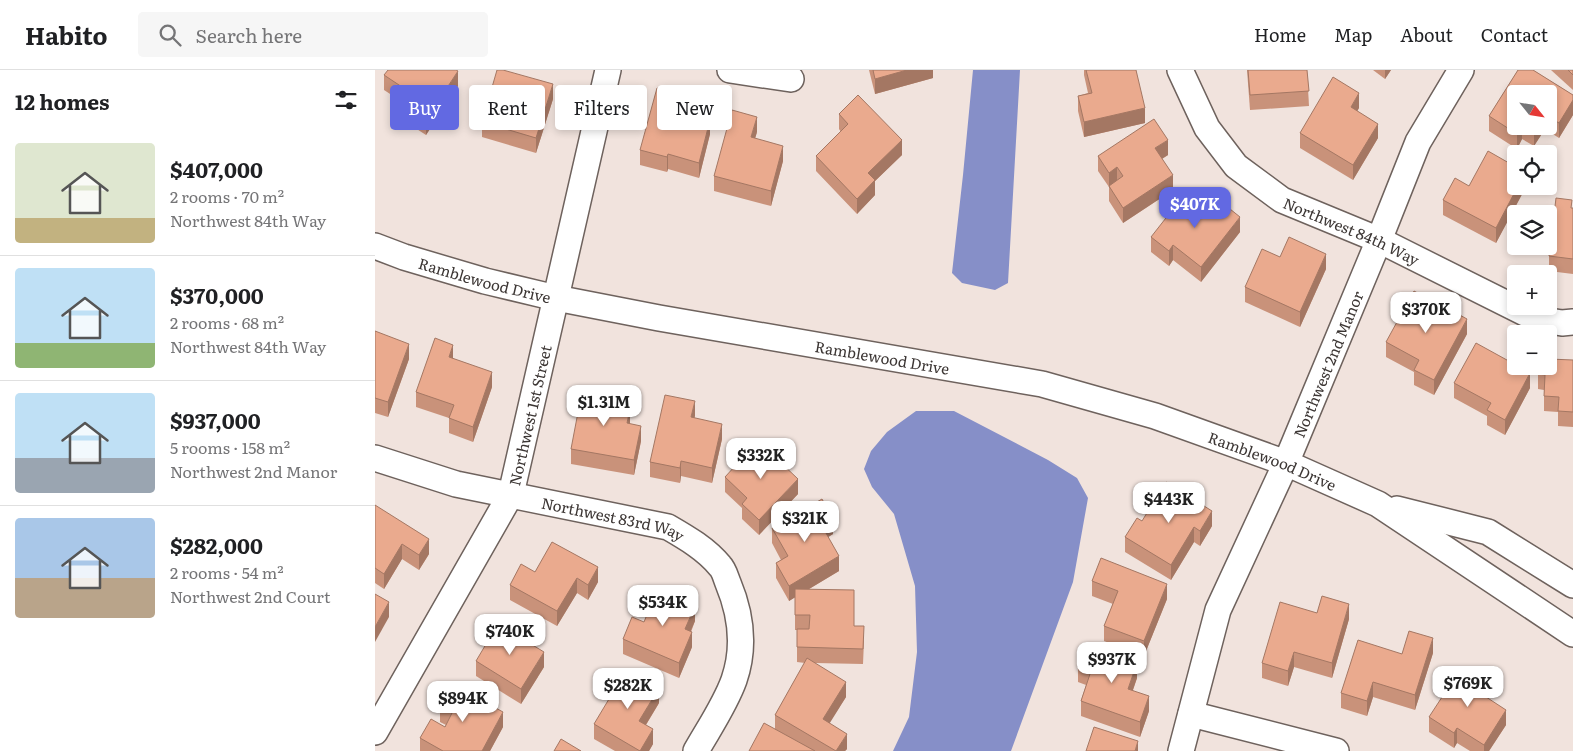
<!DOCTYPE html>
<meta charset="utf-8">
<style>
:root{--surface:#fff;--page:#f6f6f6;--text:#202124;--muted:#757577;--line:#e0e0e0;--accent:#6269e2}
body{margin:0;font-family:Literata,serif;background:var(--page);color:var(--text);height:100vh;display:flex;flex-direction:column;font-size:19px;white-space:nowrap}
*{box-sizing:border-box;margin:0}
p{font-size:16px;color:var(--muted)}
.icon{flex:none;width:28px;height:28px;fill:none;stroke:currentColor;stroke-width:2;stroke-linecap:round;stroke-linejoin:round}
.map{position:relative;flex:1;overflow:hidden}
.panel{display:flex;flex-direction:column;background:var(--surface);width:375px}
.panel>*{flex:none}
.banner{position:absolute;left:15px;top:15px;width:475px;height:45px;display:flex;gap:10px}
.needle{width:32px;rotate:120deg}
.buttons{position:absolute;left:1132px;top:15px;display:grid;gap:10px}
.buttons a{display:grid;place-items:center;width:50px;height:50px;border-radius:5px;background:var(--surface);box-shadow:0 2px 8px #0003;font-size:25px}
.price{position:absolute;translate:-50% -42px;padding:0 11px;border-radius:10px;background:#fff;color:#222;font-size:16px;line-height:32px;filter:drop-shadow(0 1px 2px #0008)}
.price::after{content:'';position:absolute;left:50%;top:30px;width:15px;height:11px;margin-left:-8px;background:inherit;clip-path:polygon(0 0,100% 0,50% 100%)}
.price.on{background:var(--accent);color:#fff}
ul{padding:0;list-style:none}
li{display:flex;align-items:center;gap:15px;height:125px;padding:0 15px}
li+li{border-top:1px solid var(--line)}
li span{display:grid;place-items:center;flex:none;width:140px;height:100px;border-radius:5px;color:#555}
li>.icon{margin-inline-start:auto}
span .icon{width:60px;height:60px;fill:#fffc;stroke-width:1}
li b{font-size:21px}
h2{display:flex;justify-content:space-between;align-items:center;height:60px;padding:0 15px;font-size:21px}
.tag{padding:0 18px;border-radius:5px;background:var(--surface);box-shadow:0 2px 8px #0003;font-size:18px;line-height:45px}
.tag.on{background:var(--accent);color:#fff}
header{display:flex;align-items:center;gap:30px;box-sizing:border-box;height:70px;padding:0 25px;background:var(--surface);border-bottom:1px solid var(--line)}
header strong{font-size:24px}
nav{display:flex;gap:28px;margin-inline-start:auto;font-size:18px}
.search{width:350px;height:45px;background:var(--page);display:flex;align-items:center;gap:12px;box-sizing:border-box;padding:0 18px;border-radius:5px;color:var(--muted);font-size:19px}
main{display:flex;flex:1;min-height:0}
.map>svg:first-child{display:block}
</style>
<header>
<strong>Habito</strong>
<div class="search"><svg class="icon" aria-label="search" viewBox="0 0 24 24"><circle cx="10" cy="10" r="6"/><path d="M15 15l6 6"/></svg>Search here</div>
<nav><a>Home</a><a>Map</a><a>About</a><a>Contact</a></nav>
</header>
<main>
<section class="panel">
<h2>12 homes<svg class="icon" aria-label="filters" viewBox="0 0 24 24"><path d="M4 7h16M4 17h16"/><circle cx="9" cy="7" r="2"/><circle cx="15" cy="17" r="2"/></svg></h2>
<ul>
<li><span style="background:linear-gradient(#dfe7d0 75%,#c2b280 0)"><svg class="icon" aria-label="home" viewBox="0 0 24 24"><path d="M3 11l9-7 9 7M6 9v11h12V9"/></svg></span><div><b>$407,000</b><p>2 rooms · 70 m²</p><p>Northwest 84th Way</p></div></li>
<li><span style="background:linear-gradient(#bfe0f5 75%,#8fb573 0)"><svg class="icon" aria-label="home" viewBox="0 0 24 24"><path d="M3 11l9-7 9 7M6 9v11h12V9"/></svg></span><div><b>$370,000</b><p>2 rooms · 68 m²</p><p>Northwest 84th Way</p></div></li>
<li><span style="background:linear-gradient(#bfe0f5 65%,#9aa5b1 0)"><svg class="icon" aria-label="home" viewBox="0 0 24 24"><path d="M3 11l9-7 9 7M6 9v11h12V9"/></svg></span><div><b>$937,000</b><p>5 rooms · 158 m²</p><p>Northwest 2nd Manor</p></div></li>
<li><span style="background:linear-gradient(#a9c7e8 60%,#b9a48a 0)"><svg class="icon" aria-label="home" viewBox="0 0 24 24"><path d="M3 11l9-7 9 7M6 9v11h12V9"/></svg></span><div><b>$282,000</b><p>2 rooms · 54 m²</p><p>Northwest 2nd Court</p></div></li>
</ul>
</section>
<div class="map">
<svg width="1198" height="681" viewBox="0 0 1198 681">
<rect width="100%" height="100%" fill="#f1e3dd"/>
<g fill="#868fc8">
<path d="M598 0H645L633 213 620 220 587 213 577 203 588 105Z"/>
<path d="M541 341H579L673 390 702 408 713 428 698 512 636 681H518L534 647 542 582 540 516 519 444 497 417 489 399 496 381 512 362Z"/>
</g>
<g fill="none" stroke-linecap="round" stroke-linejoin="round">
<defs>
<g id="minor">
<path d="M355 0 416 9"/>
<path id="s1" d="M805 0 832 58 861 96 907 130 1004 170 1162 249 1187 253 1198 252"/>
<path id="s2" d="M0 176 29 187 110 211 181 228 284 248 667 314 780 346 911 393 1003 434 1198 564"/>
<path id="s3" d="M0 388 81 414 293 457C312 468 331 479 345 496 349 500 351 508 353 513 366 544 370 578 359 610 350 635 334 658 321 681"/>
<path d="M1022 439 1113 462 1198 515"/>
<path d="M816 644 961 681"/>
<path id="s4" d="M0 662 136 424 233 0"/>
<path id="s5" d="M806 681 843 540 911 393 1004 170 1043 72 1086 0"/>
</g>
</defs>
<use href="#minor" stroke="#6e625d" stroke-width="28"/>
<use href="#minor" stroke="#fff" stroke-width="25"/>
</g>
<g fill="#c9927a" fill-rule="evenodd">
<path d="M494 0H558V8L500 24Z"/>
<path d="M709 0H761L770 53 709 67 703 41V26L713 23 709 5Z"/>
<path d="M872 0H932L934 36 875 40Z"/>
<path d="M998 0H1016L1010 9Z"/>
<path d="M1143 0H1158L1198 25V45L1184 68 1170 59 1159 76 1147 69 1142 79 1114 61V46ZM1141 24H1174V56H1141Z"/>
<path d="M1176 0H1198V20Z"/>
<path d="M9 5 83 16 51 65 31 52V37L32 35 9 20Z"/>
<path d="M178 29 161 83 107 67V52Z"/>
<path d="M984 38 982 41 1003 68 978 110 925 78V63Z"/>
<path d="M319 43V45L335 64 324 108 293 99 292 102 265 95V80Z"/>
<path d="M464 44 527 85 500 111V125L482 144 441 101V86L466 62 464 59Z"/>
<path d="M382 62 380 68 408 91 396 136 339 121V106Z"/>
<path d="M793 85 787 89 798 120 748 153 734 131V117L723 101V86Z"/>
<path d="M1094 116H1151L1121 173 1068 145V130Z"/>
<path d="M1197 138H1198V204L1174 201V186Z"/>
<path d="M835 145 865 162 826 212 798 190 794 196 776 182V167Z"/>
<path d="M905 187 951 199 925 257 870 232V217Z"/>
<path d="M1059 245 1092 264 1059 325 1039 315V302L1011 287V272Z"/>
<path d="M0 261 34 289 13 347 0 343Z"/>
<path d="M78 288 117 317 98 372 74 363V348L41 337V322Z"/>
<path d="M1198 290V357L1183 356V342L1169 341V320L1163 319V304Z"/>
<path d="M1079 313 1155 318 1130 365 1112 355V346L1079 328Z"/>
<path d="M238 336 255 354 266 371 259 405 196 394V379Z"/>
<path d="M320 346 319 348 347 369 337 413 306 406 305 413 275 407V392Z"/>
<path d="M350 407 423 424 384 465 367 449V438L350 422Z"/>
<path d="M0 435 54 484 44 500 27 489 9 519 0 513Z"/>
<path d="M767 451 837 456 825 476 819 472 796 510 750 482V467Z"/>
<path d="M397 458 458 464 453 467 464 501 434 519 479 556 489 571 488 594 440 593 471 627 454 653 472 679 470 681H374L400 659V645L430 593 422 592V560H420V527L414 531 401 508V493L406 490 397 473Z"/>
<path d="M160 502 223 512 213 530 202 523 182 556 135 530V515Z"/>
<path d="M717 511 792 529 769 586 729 571V556L738 534 717 526Z"/>
<path d="M942 543 974 549 957 608 919 597 913 616 887 608V593Z"/>
<path d="M320 551 316 562 317 577 304 608 248 584V569L269 552Z"/>
<path d="M1058 583 1040 640 998 627 992 646 966 638V623L1027 584Z"/>
<path d="M101 591 169 597 146 634 101 606Z"/>
<path d="M703 597 762 608 758 620 774 641 765 667 706 646V631L711 615 703 612Z"/>
<path d="M1111 627 1131 655 1114 681H1095L1082 673 1079 678 1054 662V647Z"/>
<path d="M284 633 271 655 278 674 274 681H240L219 669V654Z"/>
<path d="M65 637 128 657 115 681H45V668L70 657 71 655 65 652Z"/>
</g>
<g fill="#a47763">
<path d="M532 0H558V8L500 24V9Z"/>
<path d="M1010 0H1016L1010 9Z"/>
<path d="M83 1V16L51 65V50Z"/>
<path d="M178 14V29L161 83V68Z"/>
<path d="M984 23V38L976 52V37Z"/>
<path d="M319 28V43L315 59V44Z"/>
<path d="M1198 30V45L1184 68V53Z"/>
<path d="M770 38V53L709 67V52Z"/>
<path d="M382 47V62L376 82V67Z"/>
<path d="M335 50V64L324 108V93Z"/>
<path d="M1003 54V68L978 110V95Z"/>
<path d="M1146 56H1147V69L1142 79V64Z"/>
<path d="M1162 56H1170V59L1159 76V61Z"/>
<path d="M527 70V85L500 111V125L482 144V129L493 103Z"/>
<path d="M793 70V85L780 93V78Z"/>
<path d="M408 76V91L396 136V121Z"/>
<path d="M293 84V99L292 102V87Z"/>
<path d="M742 97V112L734 118V103Z"/>
<path d="M798 105V120L748 153V138Z"/>
<path d="M1143 116H1151V117L1121 173V158Z"/>
<path d="M865 147V162L826 212V197Z"/>
<path d="M798 175V190L794 196V181Z"/>
<path d="M951 184V199L925 257V242Z"/>
<path d="M1059 232V247L1054 243Z"/>
<path d="M1092 249V264L1059 325V310Z"/>
<path d="M34 274V289L13 347V332Z"/>
<path d="M78 275V290L74 287Z"/>
<path d="M117 302V317L98 372V357Z"/>
<path d="M1155 303V318L1130 365V350Z"/>
<path d="M238 322V337L235 336Z"/>
<path d="M320 331V346L316 362V347Z"/>
<path d="M255 339V354L252 353Z"/>
<path d="M347 354V369L337 413V398Z"/>
<path d="M266 356V371L259 405V390Z"/>
<path d="M306 391V406L305 413V398Z"/>
<path d="M423 409V424L384 465V450Z"/>
<path d="M837 441V456L825 476V461Z"/>
<path d="M458 449V464L447 471V456Z"/>
<path d="M819 457V472L796 510V495Z"/>
<path d="M54 469V484L44 500V485Z"/>
<path d="M27 474V489L9 519V504Z"/>
<path d="M464 486V501L414 531V516Z"/>
<path d="M223 497V512L213 530V515Z"/>
<path d="M202 508V523L182 556V541Z"/>
<path d="M792 514V529L769 586V571Z"/>
<path d="M14 532V547L0 572V557Z"/>
<path d="M974 534V549L957 608V593Z"/>
<path d="M320 536V551L310 574V559Z"/>
<path d="M317 562V577L304 608V593Z"/>
<path d="M1058 568V583L1040 640V625Z"/>
<path d="M169 582V597L146 634V619Z"/>
<path d="M919 582V597L913 616V601Z"/>
<path d="M762 593V608L753 634V619Z"/>
<path d="M471 612V627L448 664V649Z"/>
<path d="M998 612V627L992 646V631Z"/>
<path d="M1111 614V629L1105 623Z"/>
<path d="M284 618V633L264 666V651Z"/>
<path d="M774 626V641L765 667V652Z"/>
<path d="M1131 640V655L1114 681H1109V675Z"/>
<path d="M128 642V657L115 681H107Z"/>
<path d="M1082 658V673L1079 678V663Z"/>
<path d="M278 659V674L274 681H265Z"/>
<path d="M472 664V679L470 681H461Z"/>
<path d="M763 671V681H760Z"/>
</g>
<g fill="#eaaa8e" stroke="#a47763">
<path d="M13 0H81L83 1 51 50 31 37 39 25 9 5Z"/>
<path d="M122 0H128L178 14 161 68 107 52Z"/>
<path d="M498 0H532L500 9Z"/>
<path d="M711 0H761L770 38 709 52 703 26 717 23Z"/>
<path d="M873 0H932L934 21 875 25Z"/>
<path d="M1143 0H1158L1198 25V30L1184 53 1174 47V24H1141V56H1146L1142 64 1114 46Z"/>
<path d="M1193 0H1198V5Z"/>
<path d="M958 7 984 23 976 37 1003 54 978 95 925 63Z"/>
<path d="M282 18 319 28 315 44 335 50 324 93 293 84 292 87 265 80Z"/>
<path d="M483 25 527 70 493 103 500 110 482 129 441 86 473 54 464 44Z"/>
<path d="M357 40 382 47 376 67 408 76 396 121 339 106Z"/>
<path d="M779 49 793 70 780 78 798 105 748 138 734 116 748 106 742 97 734 103 723 86Z"/>
<path d="M1151 56H1162L1159 61Z"/>
<path d="M1113 81 1141 97V116H1143L1121 158 1068 130 1080 108 1094 116Z"/>
<path d="M809 125 835 145 845 131 865 147 826 197 798 175 794 181 776 167Z"/>
<path d="M1181 128 1197 130 1196 138H1198V189L1174 186Z"/>
<path d="M914 167 951 184 925 242 870 217 887 179 905 187Z"/>
<path d="M1039 221 1059 232 1054 243 1066 249 1072 238 1092 249 1059 310 1039 300 1044 290 1011 272Z"/>
<path d="M0 261 34 274 13 332 0 328Z"/>
<path d="M60 268 78 275 74 287 117 302 98 357 74 348 79 335 41 322Z"/>
<path d="M1101 273 1141 295V296H1143L1155 303 1130 350 1112 340 1116 333 1079 313Z"/>
<path d="M1174 289 1198 290V342L1183 341 1184 327 1169 326 1170 305 1163 304V296H1174Z"/>
<path d="M208 316 238 322 235 336 255 339 252 353 266 356 259 390 196 379Z"/>
<path d="M290 325 320 331 316 347 347 354 337 398 306 391 305 398 275 392Z"/>
<path d="M383 371 423 409 384 450 367 434 372 428 350 407Z"/>
<path d="M791 412 837 441 825 461 819 457 796 495 750 467 762 448 767 451Z"/>
<path d="M447 429 458 449 447 456 464 486 414 516 401 493 413 486 397 458Z"/>
<path d="M0 435 54 469 44 485 27 474 9 504 0 498Z"/>
<path d="M177 472 223 497 213 515 202 508 182 541 135 515 146 494 160 502Z"/>
<path d="M726 488 792 514 769 571 729 556 743 521 717 511Z"/>
<path d="M420 519 479 520V556H489L488 579 422 577V559H434L435 545H420Z"/>
<path d="M282 520 320 536 310 559 317 562 304 593 248 569 257 547 269 552Z"/>
<path d="M0 524 14 532 0 557Z"/>
<path d="M947 526 974 534 957 593 919 582 913 601 887 593 905 532 942 543Z"/>
<path d="M123 554 169 582 146 619 101 591Z"/>
<path d="M1034 561 1058 568 1040 625 998 612 992 631 966 623 983 570 1027 584Z"/>
<path d="M711 575 762 593 753 619 774 626 765 652 706 631 716 601 703 597Z"/>
<path d="M432 588 471 612 448 649 472 664 461 681 400 645Z"/>
<path d="M1086 598 1111 614 1105 623 1131 640 1109 675 1082 658 1079 663 1054 647Z"/>
<path d="M252 599 284 618 264 651 278 659 265 681 219 654Z"/>
<path d="M77 614 128 642 107 681H68L45 668 56 649 70 657 77 643 65 637Z"/>
<path d="M389 653 440 681H374Z"/>
<path d="M719 657 763 671 760 681H711Z"/>
<path d="M186 669 206 681H179Z"/>
</g>
<g text-anchor="middle" dominant-baseline="central" stroke-width="5" stroke-linejoin="round" paint-order="stroke">
<g font-size="15" fill="#3c3634" stroke="#f1e3dd">
<text stroke="none"><textPath href="#s1" startOffset="245">Northwest 84th Way</textPath></text>
<text stroke="none"><textPath href="#s2" startOffset="115">Ramblewood Drive</textPath></text>
<text stroke="none"><textPath href="#s2" startOffset="520">Ramblewood Drive</textPath></text>
<text stroke="none"><textPath href="#s5" startOffset="415">Northwest 2nd Manor</textPath></text>
<text stroke="none"><textPath href="#s4" startOffset="355">Northwest 1st Street</textPath></text>
<text stroke="none"><textPath href="#s2" startOffset="925">Ramblewood Drive</textPath></text>
<text stroke="none"><textPath href="#s3" startOffset="246">Northwest 83rd Way</textPath></text>
</g>
</g>
</svg>
<div class="buttons">
<a><svg class="needle" viewBox="-14 -14 28 28"><path d="M0-13l5 13h-10z" fill="#e53935"/><path d="M0 13l5-13h-10z" fill="#757577"/></svg></a>
<a><svg class="icon" aria-label="locate" viewBox="0 0 24 24"><circle cx="12" cy="12" r="6"/><path d="M12 2v4M12 18v4M2 12h4M18 12h4"/></svg></a>
<a><svg class="icon" aria-label="layers" viewBox="0 0 24 24"><path d="M12 4l9 5-9 5-9-5zM3 14l9 5 9-5"/></svg></a>
<a>+</a>
<a>−</a>
</div>
<b class="price on" style="left:820px;top:159px">$407K</b>
<b class="price" style="left:1051px;top:264px">$370K</b>
<b class="price" style="left:229px;top:357px">$1.31M</b>
<b class="price" style="left:386px;top:410px">$332K</b>
<b class="price" style="left:794px;top:454px">$443K</b>
<b class="price" style="left:430px;top:473px">$321K</b>
<b class="price" style="left:288px;top:557px">$534K</b>
<b class="price" style="left:135px;top:586px">$740K</b>
<b class="price" style="left:737px;top:614px">$937K</b>
<b class="price" style="left:1093px;top:638px">$769K</b>
<b class="price" style="left:253px;top:640px">$282K</b>
<b class="price" style="left:88px;top:653px">$894K</b>
<div class="banner">
<a class="tag on">Buy</a>
<a class="tag">Rent</a>
<a class="tag">Filters</a>
<a class="tag">New</a>
</div>
</div>
</main>
